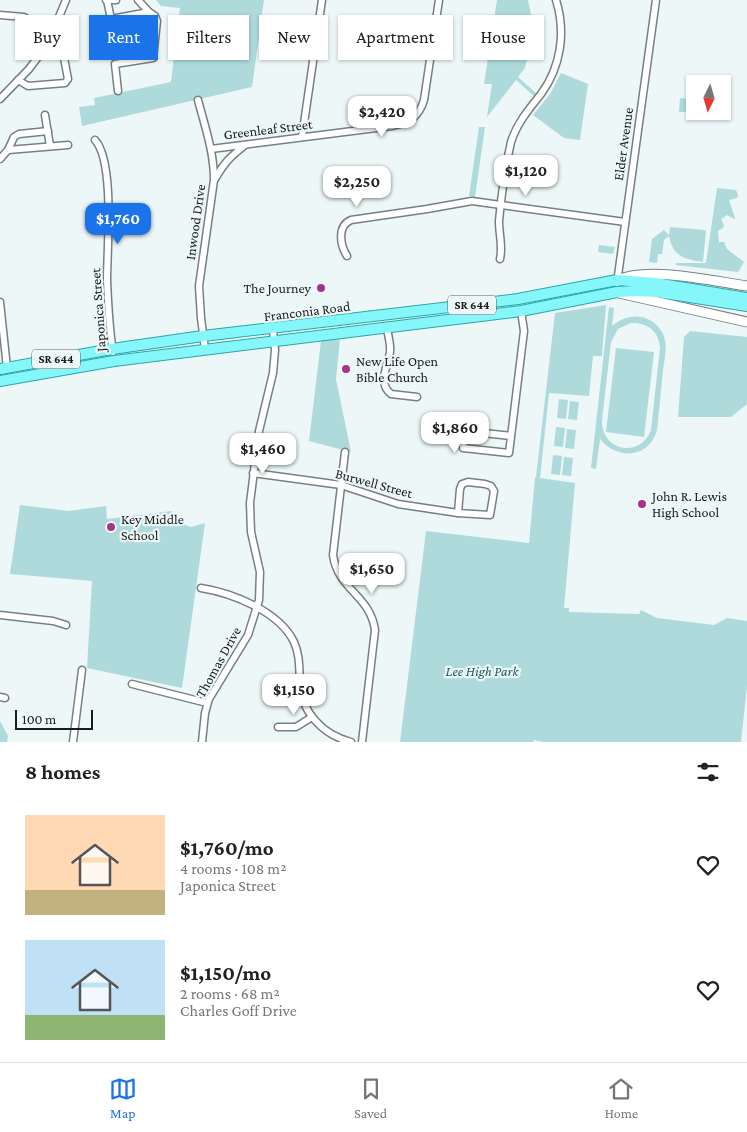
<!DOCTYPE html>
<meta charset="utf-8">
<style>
:root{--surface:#fff;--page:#f6f6f6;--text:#222;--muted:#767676;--line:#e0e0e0;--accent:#1a73e8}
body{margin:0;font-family:"Crimson Pro",serif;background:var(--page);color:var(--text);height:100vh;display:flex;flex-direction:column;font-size:19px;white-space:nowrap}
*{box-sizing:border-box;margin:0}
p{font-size:16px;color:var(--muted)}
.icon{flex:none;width:28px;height:28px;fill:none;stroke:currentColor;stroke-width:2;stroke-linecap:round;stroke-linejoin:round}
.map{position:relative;height:742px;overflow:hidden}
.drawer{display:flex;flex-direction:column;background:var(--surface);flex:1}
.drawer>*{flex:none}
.banner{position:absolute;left:15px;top:15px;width:718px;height:45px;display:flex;gap:10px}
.needle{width:32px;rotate:185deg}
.tools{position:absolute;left:686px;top:75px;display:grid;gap:10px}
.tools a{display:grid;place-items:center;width:45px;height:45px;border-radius:0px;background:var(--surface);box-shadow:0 1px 4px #0004;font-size:25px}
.scale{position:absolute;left:15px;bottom:12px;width:78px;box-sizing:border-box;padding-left:5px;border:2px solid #181c1c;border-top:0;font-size:14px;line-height:18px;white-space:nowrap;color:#181c1c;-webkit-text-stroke:4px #edf7f7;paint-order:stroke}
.price{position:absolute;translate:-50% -42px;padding:0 11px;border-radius:10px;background:#fff;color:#222;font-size:16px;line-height:32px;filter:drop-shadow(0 1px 2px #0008)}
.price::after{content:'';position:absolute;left:50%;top:30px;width:15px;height:11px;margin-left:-8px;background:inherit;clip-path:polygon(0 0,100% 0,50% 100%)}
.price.active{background:var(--accent);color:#fff}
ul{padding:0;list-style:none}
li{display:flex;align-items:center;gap:15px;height:125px;padding:0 25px}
li span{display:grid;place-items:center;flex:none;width:140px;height:100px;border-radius:0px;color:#555}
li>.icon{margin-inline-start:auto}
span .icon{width:60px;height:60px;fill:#fffc;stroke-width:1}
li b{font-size:21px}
h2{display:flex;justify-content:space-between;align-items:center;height:60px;padding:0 25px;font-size:21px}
.chip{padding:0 18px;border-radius:0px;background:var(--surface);box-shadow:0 1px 4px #0004;font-size:18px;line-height:45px}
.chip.active{background:var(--accent);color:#fff}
.menu{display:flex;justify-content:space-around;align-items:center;height:70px;border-top:1px solid var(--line);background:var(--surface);font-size:14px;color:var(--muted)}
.menu a{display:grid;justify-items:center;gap:2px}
.menu .active{color:var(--accent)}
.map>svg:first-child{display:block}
</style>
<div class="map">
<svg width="747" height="742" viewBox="0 0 747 742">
<rect width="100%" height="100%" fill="#edf7f7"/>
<g fill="#aedadc" fill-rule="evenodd">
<path d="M156 0H264L252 87 82 126 79 107 95 105 94 98 171 82 180 8 161 6Z"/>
<path d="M497 0H528L534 29 525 68 518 77 537 94 535 97 516 80 487 117 492 84H484Z"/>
<path d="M561 73 588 84 580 140 564 138 533 115 550 94Z"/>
<path d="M680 98 690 99 689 112H679Z"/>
<path d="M479 127H485L475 197 469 196Z"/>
<path d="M717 188 736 190 738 195 737 198 729 200 735 218 734 219 727 215 721 219 724 225 723 228 718 231 719 242H724L727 249 744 262 738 272 676 265V263H706Z"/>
<path d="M670 227 704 230 706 231 703 262C683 259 673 256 669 236L664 240 662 254H658L657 263 649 262 652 239 664 230 669 235Z"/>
<path d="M599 245 615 247 613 254 598 252Z"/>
<path d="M606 305 602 356H593L589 396 549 393 540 478 575 483 564 608H569V612L639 614 641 610 657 618 714 625 727 618 747 621V686L741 742H543L534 740 533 742H400L426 531 529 543 535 478 536 477 555 313Z"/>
<path d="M609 307 614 308 612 326C622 318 632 314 645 318 655 321 663 330 665 340 667 350 664 361 663 371 661 391 659 410 657 430 649 459 617 460 600 439L596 469 591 468ZM631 323C647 322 659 331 660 348L651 430C640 459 601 451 602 420L611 342 618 329Z"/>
<path d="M690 331 747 337V404L731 417H678L684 337Z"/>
<path d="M340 339 336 379 351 452 309 441 321 341Z"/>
<path d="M616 348 654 352 644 437 606 432Z"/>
<path d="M559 399 568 400 566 419 557 418Z"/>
<path d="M570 401 579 402 577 420 568 419Z"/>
<path d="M556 427 565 428 563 447 554 446Z"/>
<path d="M567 429 576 430 574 449 565 448Z"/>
<path d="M553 455 562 456 560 475 551 474Z"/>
<path d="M564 457 573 458 571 476 562 475Z"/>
<path d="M20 505 69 511 106 506 107 519 172 511 175 521 191 527 205 523 182 688 87 668 92 581 10 574Z"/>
<path d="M0 721 8 736 7 742H0Z"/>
</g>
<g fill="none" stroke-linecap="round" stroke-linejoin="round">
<defs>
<g id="minor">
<path d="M106 0H116"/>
<path d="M107 0 111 19 149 12 155 16 157 21 153 58 115 64 118 91"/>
<path d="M138 0 149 12"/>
<path d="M0 15 24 17 61 42 68 79 65 83 28 86 18 80"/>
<path d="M0 99 29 69 38 57 51 36 66 0"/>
<path d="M198 100C205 127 214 152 214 180L199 286 201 318 205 349"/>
<path d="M45 115 50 146"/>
<path d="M302 137 322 0"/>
<path d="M95 140C115 162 107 249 107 280 108 304 109 328 113 352"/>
<path d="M211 149 392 126C409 123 419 117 424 100L439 0"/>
<path d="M8 150 68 145"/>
<path d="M0 159 8 150 14 137 19 134 48 131"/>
<path d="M215 179C224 163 230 157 244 146"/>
<path d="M347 256C340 245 337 226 351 220L427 209 472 201 625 222"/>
<path d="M500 259C503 246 499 235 499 221 501 199 506 164 511 142 517 123 529 109 541 94 561 67 566 32 556 0"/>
<path d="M617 283 656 0"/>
<path d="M0 302 7 368"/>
<path d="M387 328C388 336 391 344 390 352 388 366 377 383 391 394L417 397"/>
<path d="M511 436 465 431 463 448 509 453 524 331 521 311"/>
<path d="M345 452 333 555C338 590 370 595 375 630L362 742"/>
<path d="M253 473 341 485 398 504 458 513"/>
<path d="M468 482 485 484 491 486 494 491 490 515 458 513 460 489 462 484Z"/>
<path d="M201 588C232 593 279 611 294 642 300 655 299 668 300 683 301 712 323 735 351 742"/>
<path d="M0 615 53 621 66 625"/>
<path d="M132 684 207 703"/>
<path d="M0 697 5 698"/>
<path d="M278 727H296L312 717"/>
<path d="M73 742 82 670"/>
<path d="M202 742 205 713 209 699 248 635 259 600 260 572 251 532 250 503 259 431 273 373 275 350 273 329"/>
</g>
<g id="secondary">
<path d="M618 280C648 266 712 281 747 286"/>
<path d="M619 293 747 322"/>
</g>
<g id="primary">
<path d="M0 369 112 349 203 336 518 299 617 280 655 283 747 298"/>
<path d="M0 381 114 361 521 311 617 292 634 291 658 292 747 306"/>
</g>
</defs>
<use href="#minor" stroke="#778080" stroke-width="9"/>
<use href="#secondary" stroke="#778080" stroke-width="11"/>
<use href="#primary" stroke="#2aa6aa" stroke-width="12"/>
<use href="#minor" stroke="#fff" stroke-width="6"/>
<use href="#secondary" stroke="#fff" stroke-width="9"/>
<use href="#primary" stroke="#85f6fa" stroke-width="10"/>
</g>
<g fill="#a8338c" stroke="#edf7f7" stroke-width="2">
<circle cx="321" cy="288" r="5"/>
<circle cx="346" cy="369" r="5"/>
<circle cx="642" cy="504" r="5"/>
<circle cx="111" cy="527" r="5"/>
</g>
<g text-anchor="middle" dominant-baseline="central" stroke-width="4.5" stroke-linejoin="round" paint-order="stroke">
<g fill="#edf7f7" stroke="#585e5e" stroke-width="1">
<rect x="448" y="295.5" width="48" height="19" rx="4"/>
<rect x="32" y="349.5" width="48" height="19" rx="4"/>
</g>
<g font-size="12" font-weight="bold" fill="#181c1c">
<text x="472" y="305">SR 644</text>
<text x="56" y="359">SR 644</text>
</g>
<g font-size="14" fill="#181c1c" stroke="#edf7f7">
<text transform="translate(268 129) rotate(-7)">Greenleaf Street</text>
<text transform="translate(623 144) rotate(-82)">Elder Avenue</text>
<text transform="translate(195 222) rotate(-82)">Inwood Drive</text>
<text transform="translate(98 310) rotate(-94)">Japonica Street</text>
<text transform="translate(307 311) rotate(-7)">Franconia Road</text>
<text transform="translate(374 483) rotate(15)">Burwell Street</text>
<text transform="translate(218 662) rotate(-61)">Thomas Drive</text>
</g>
<g font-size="14" fill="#181c1c" stroke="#edf7f7" text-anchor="start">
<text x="311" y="288" text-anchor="end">The Journey</text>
<text x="356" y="361">New Life Open<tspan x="356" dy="16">Bible Church</tspan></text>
<text x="652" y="496">John R. Lewis<tspan x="652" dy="16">High School</tspan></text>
<text x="121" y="519">Key Middle<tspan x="121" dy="16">School</tspan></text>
</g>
<g font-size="14" font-style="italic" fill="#1f5b5d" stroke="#edf7f7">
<text x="482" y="671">Lee High Park</text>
</g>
</g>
</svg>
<div class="tools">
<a><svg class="needle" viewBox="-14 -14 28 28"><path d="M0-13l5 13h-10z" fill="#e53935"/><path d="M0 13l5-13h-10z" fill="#767676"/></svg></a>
</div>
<div class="scale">100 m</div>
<b class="price" style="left:382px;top:138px">$2,420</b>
<b class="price" style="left:526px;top:197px">$1,120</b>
<b class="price" style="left:357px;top:208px">$2,250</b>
<b class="price active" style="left:118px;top:245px">$1,760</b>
<b class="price" style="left:455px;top:454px">$1,860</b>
<b class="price" style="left:263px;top:475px">$1,460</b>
<b class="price" style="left:372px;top:595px">$1,650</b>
<b class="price" style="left:294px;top:716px">$1,150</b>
<div class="banner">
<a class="chip">Buy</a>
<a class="chip active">Rent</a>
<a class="chip">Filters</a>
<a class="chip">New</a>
<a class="chip">Apartment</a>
<a class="chip">House</a>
</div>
</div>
<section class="drawer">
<h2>8 homes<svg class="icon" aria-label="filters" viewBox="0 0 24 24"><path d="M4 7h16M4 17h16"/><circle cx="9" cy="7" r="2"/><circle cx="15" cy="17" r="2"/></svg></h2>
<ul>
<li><span style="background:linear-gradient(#ffd9b3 75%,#c2b280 0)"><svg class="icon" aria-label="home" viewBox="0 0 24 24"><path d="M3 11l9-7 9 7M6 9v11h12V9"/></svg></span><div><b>$1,760/mo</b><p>4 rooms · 108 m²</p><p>Japonica Street</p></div><svg class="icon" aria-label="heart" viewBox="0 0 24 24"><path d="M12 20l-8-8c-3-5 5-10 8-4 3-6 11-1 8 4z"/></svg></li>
<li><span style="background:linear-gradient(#bfe0f5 75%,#8fb573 0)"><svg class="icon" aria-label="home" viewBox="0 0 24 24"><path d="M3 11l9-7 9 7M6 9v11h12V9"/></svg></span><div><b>$1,150/mo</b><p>2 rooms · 68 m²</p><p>Charles Goff Drive</p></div><svg class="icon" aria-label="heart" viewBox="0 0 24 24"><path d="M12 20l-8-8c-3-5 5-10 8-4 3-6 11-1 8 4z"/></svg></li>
</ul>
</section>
<nav class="menu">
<a class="active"><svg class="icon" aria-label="map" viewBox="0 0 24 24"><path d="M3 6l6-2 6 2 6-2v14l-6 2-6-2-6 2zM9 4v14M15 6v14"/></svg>Map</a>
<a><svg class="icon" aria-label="saved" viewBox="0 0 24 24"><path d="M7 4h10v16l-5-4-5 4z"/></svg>Saved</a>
<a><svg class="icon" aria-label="home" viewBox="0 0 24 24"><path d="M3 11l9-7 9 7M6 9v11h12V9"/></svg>Home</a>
</nav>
